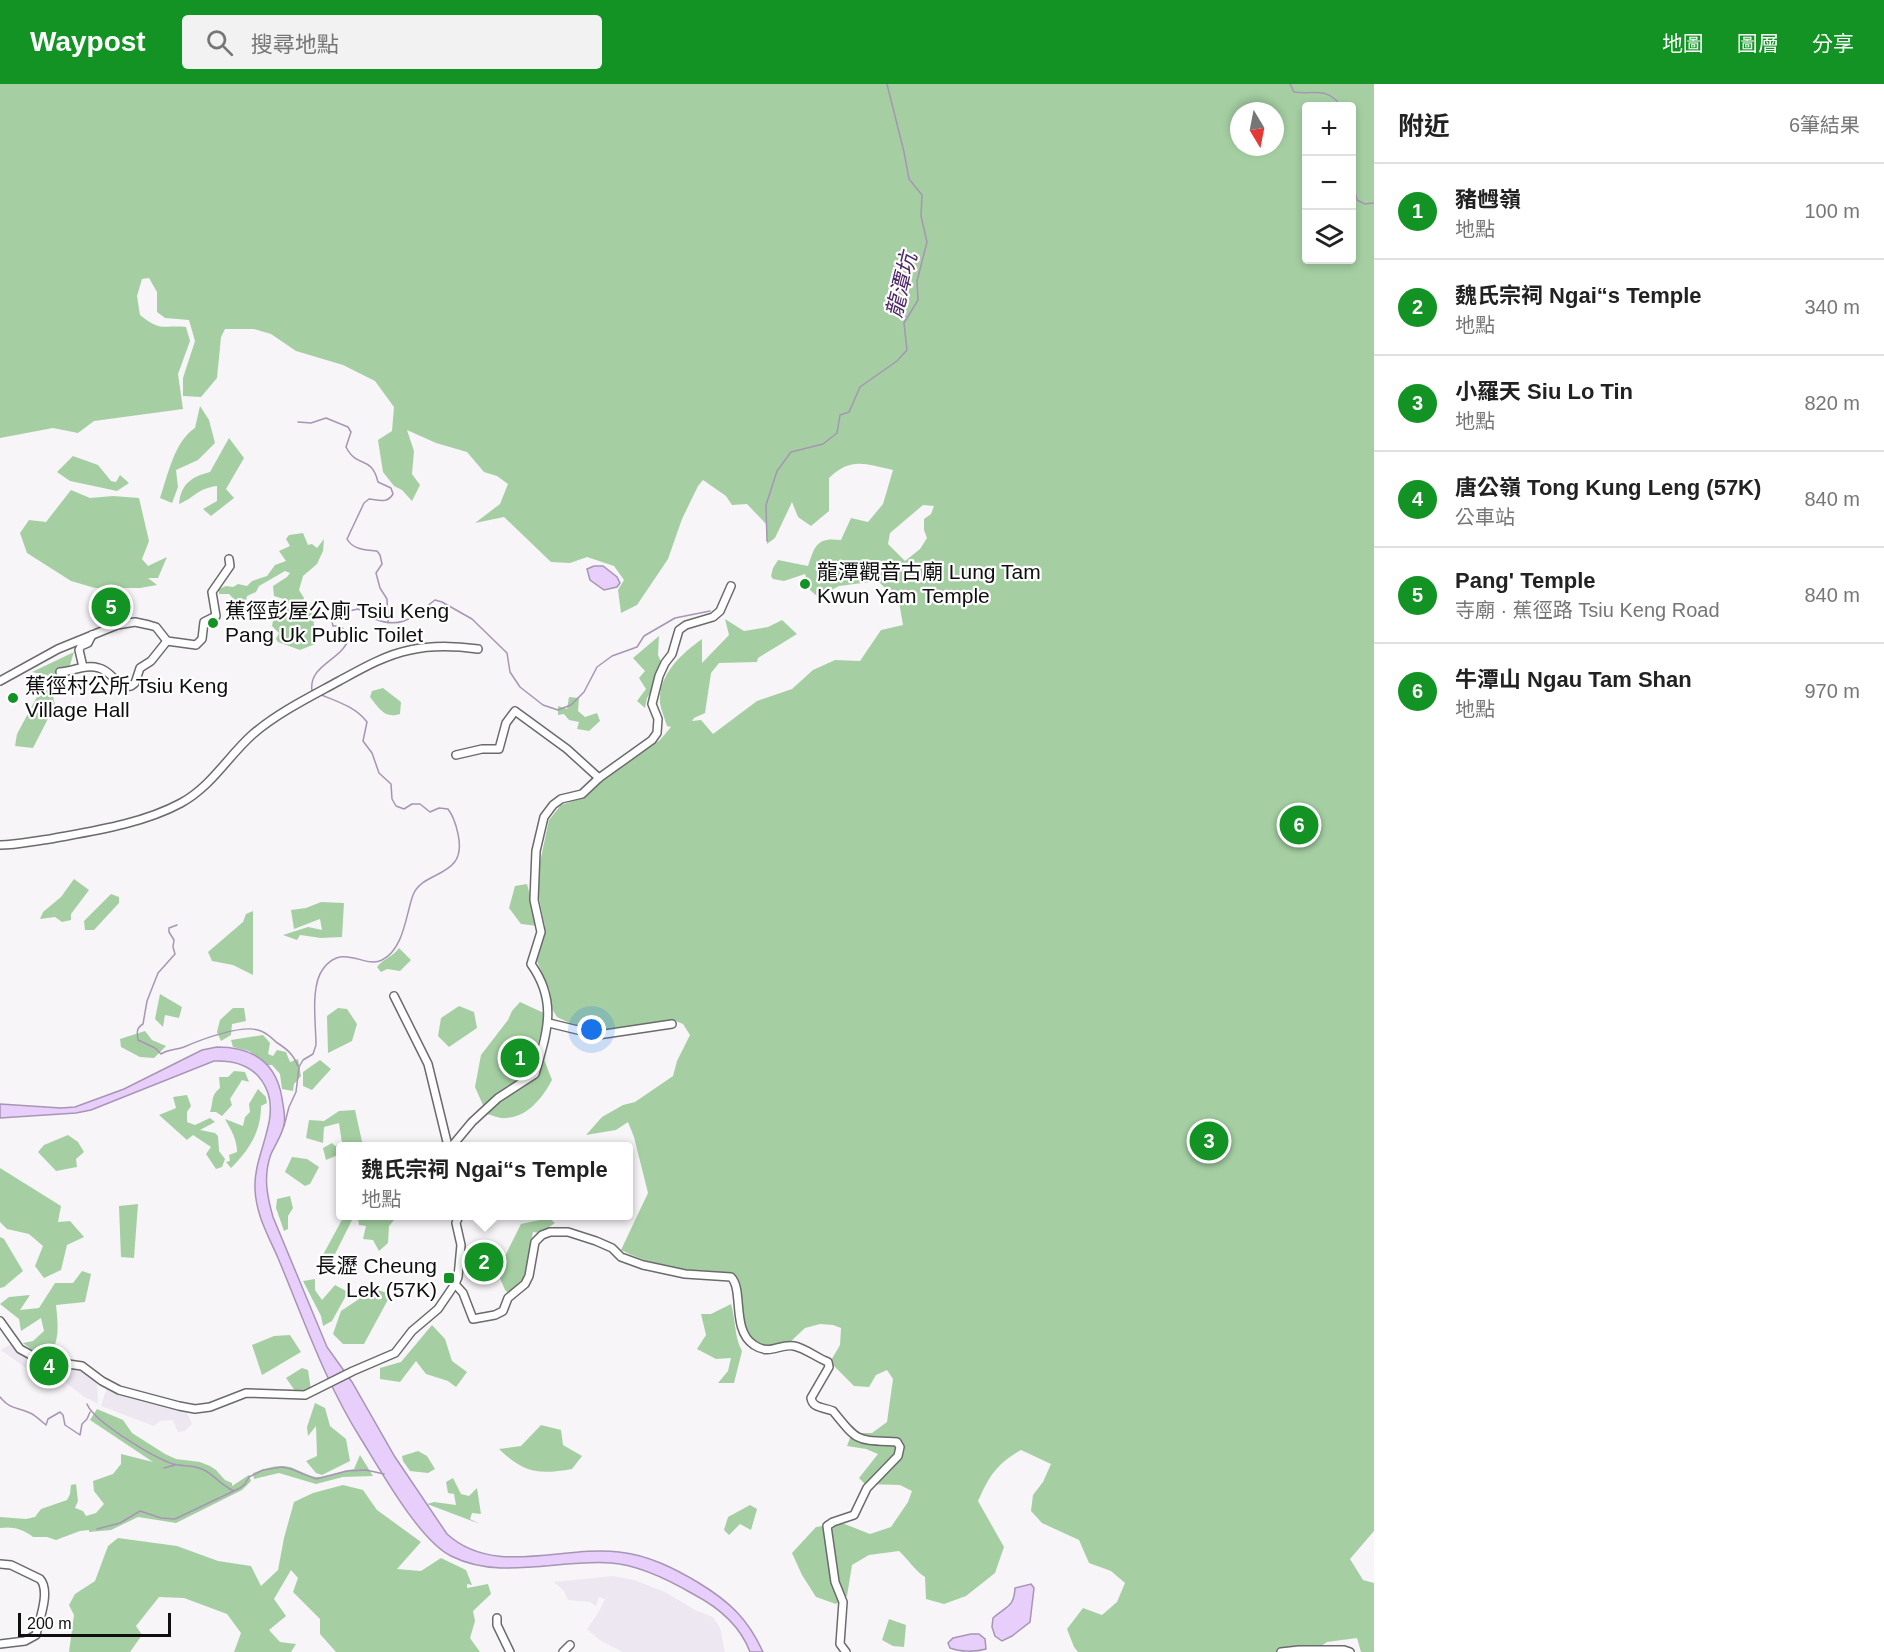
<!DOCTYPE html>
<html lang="zh-TW">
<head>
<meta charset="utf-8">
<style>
  :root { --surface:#fff; --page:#f2f2f2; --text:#222; --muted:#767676; --line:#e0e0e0; --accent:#129324 }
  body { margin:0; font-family:Helvetica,"Noto Sans TC",sans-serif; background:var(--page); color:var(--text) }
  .controls { position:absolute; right:18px; top:18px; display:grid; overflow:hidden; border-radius:6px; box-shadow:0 3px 9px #0003 }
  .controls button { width:54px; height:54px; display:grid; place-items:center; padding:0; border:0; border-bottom:2px solid var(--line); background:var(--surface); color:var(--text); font:30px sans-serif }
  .compass { position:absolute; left:1230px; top:18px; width:54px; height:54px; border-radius:50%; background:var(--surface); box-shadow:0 3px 9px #0003; rotate:170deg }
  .scale { position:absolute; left:18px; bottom:15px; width:153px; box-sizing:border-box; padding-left:6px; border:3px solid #0f0f10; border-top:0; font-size:16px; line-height:21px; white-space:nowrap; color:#0f0f10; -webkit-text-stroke:4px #fff; paint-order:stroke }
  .you { position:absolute; left:592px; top:946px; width:21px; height:21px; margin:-15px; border:4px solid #fff; border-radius:50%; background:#1a73e8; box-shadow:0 0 0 9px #1a73e833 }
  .badge { display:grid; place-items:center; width:39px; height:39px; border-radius:50%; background:var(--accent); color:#fff; font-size:20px; font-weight:700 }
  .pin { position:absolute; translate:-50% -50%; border:3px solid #fff; box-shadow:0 2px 6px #0006 }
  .popup { position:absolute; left:336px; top:1058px; width:297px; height:78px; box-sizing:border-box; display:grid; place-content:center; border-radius:6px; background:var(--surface); filter:drop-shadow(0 2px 4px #0005); font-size:20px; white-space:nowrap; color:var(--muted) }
  .popup b { font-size:22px; color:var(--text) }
  .popup::after { content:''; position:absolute; left:50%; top:100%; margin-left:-12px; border:12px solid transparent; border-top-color:var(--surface) }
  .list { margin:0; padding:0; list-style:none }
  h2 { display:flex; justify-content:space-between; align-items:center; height:78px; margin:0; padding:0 24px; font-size:26px }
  h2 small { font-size:20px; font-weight:400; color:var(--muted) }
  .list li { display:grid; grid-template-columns:39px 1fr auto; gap:18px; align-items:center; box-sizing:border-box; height:96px; padding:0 24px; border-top:2px solid var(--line) }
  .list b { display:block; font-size:22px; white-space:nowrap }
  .list p { margin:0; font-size:20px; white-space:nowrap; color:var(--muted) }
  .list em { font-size:20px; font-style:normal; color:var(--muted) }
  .icon { flex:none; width:33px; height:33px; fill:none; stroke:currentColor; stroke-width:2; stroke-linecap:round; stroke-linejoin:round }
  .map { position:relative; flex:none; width:1374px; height:1568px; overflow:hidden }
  header { display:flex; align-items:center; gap:36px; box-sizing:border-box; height:84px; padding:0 30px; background:var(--accent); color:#fff }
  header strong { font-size:28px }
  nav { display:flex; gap:33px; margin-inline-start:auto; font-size:21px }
  .search { width:420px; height:54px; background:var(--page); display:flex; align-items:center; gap:15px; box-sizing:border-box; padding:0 21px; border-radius:6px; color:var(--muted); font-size:22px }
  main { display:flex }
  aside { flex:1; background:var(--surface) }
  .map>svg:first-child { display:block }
  .built { fill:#ece7f0 }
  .green { fill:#a5cfa3; fill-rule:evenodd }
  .water { fill:#e8cefb; stroke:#a795b4; stroke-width:1.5 }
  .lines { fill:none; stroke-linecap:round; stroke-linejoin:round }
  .stream { stroke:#a795b4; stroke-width:1.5 }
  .minor-casing { stroke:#6b6a6c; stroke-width:10 }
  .minor { stroke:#fff; stroke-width:7 }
  .poi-dot { fill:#129324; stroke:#fff; stroke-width:2 }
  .labels { text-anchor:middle; stroke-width:4.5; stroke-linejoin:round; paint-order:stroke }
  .poi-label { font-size:21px; fill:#0f0f10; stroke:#fff; text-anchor:start }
  .water-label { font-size:22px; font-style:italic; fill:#4f2667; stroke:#fff }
</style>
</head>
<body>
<header>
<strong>Waypost</strong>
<div class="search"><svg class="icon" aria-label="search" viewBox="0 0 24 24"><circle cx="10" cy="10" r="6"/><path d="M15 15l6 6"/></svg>搜尋地點</div>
<nav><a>地圖</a><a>圖層</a><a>分享</a></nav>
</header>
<main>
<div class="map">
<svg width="1374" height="1568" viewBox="0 0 1374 1568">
  <rect width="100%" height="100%" fill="#f7f5f8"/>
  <g class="built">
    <path d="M11 1260 36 1278 81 1285 97 1297 98 1320 83 1312 67 1299 48 1295 33 1289 1 1266Z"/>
    <path d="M107 1303 185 1325 192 1340 185 1347 178 1348 173 1336 160 1337 154 1342 101 1322Z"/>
    <path d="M613 1492 634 1496 665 1508 695 1526 713 1533 720 1544 725 1568H623L601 1557 587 1545 597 1531 605 1515 599 1513 596 1522 590 1518 568 1516 564 1507 554 1498Z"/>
  </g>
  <g class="green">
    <path d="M0 0H1374V1447L1350 1475 1363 1496 1374 1499V1568H1361L1357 1554 1327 1558 1312 1568H1078L1074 1563 1067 1545 1083 1524 1102 1531 1117 1518 1125 1499 1111 1487 1089 1479 1079 1456 1042 1439 1031 1427 1033 1411 1043 1398 1051 1380 1021 1366C996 1381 990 1391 978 1417L1004 1463 995 1489 966 1512 944 1520 926 1515 925 1493C914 1486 909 1476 899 1467L869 1471 852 1481 847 1512 836 1520 816 1513 802 1491 792 1469 816 1443 842 1439 870 1450 891 1443 908 1418 912 1407 900 1401 865 1400 859 1394 878 1370 866 1365 847 1362 852 1349H872L887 1338 893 1295 887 1286 876 1291 869 1303 854 1302 830 1278 840 1261 841 1244 833 1241 820 1240 805 1244 787 1261 768 1266 751 1256 745 1241 739 1198C728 1185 714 1191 699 1189 671 1186 646 1178 621 1166L648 1109 634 1053 628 1038 616 1046 586 1051 602 1033 623 1021 635 1018 673 992 677 977 690 951 683 940 673 936 600 948 578 943 557 933 552 925 550 907 536 875 545 843 538 809 540 778 549 736 561 721 586 713 603 697 660 656 671 643 667 642C665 635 661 626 660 619 658 591 681 570 702 555V579L729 551 725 535 744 547 768 543 782 536 797 550 758 574 757 578 719 579 711 589 705 629 694 634 692 637 701 636 713 650 757 617 792 605 813 586 835 576 860 577 881 546 903 541 899 518 878 497 839 502 818 513 810 506 805 490 784 497 773 495 771 492 773 484 778 476 808 482C815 461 817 453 841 456L851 434 868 438 883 420 893 386C865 380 851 373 829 394V427L811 442 798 433 792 418 775 454 767 460V441L747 420 732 421 726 412 703 396 698 402 682 435 668 475 637 521 621 529 618 506 624 496 614 482 587 473 570 479 551 478 504 433 475 439 500 420 508 400 497 392 484 388 467 368 436 359 407 346 414 367 412 390 420 401 412 417 402 406 394 402 383 388 378 356 392 347 394 323 375 297 343 281 296 267 271 250 254 245H225L221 253 217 294 201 313 183 312V294L195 257 189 236 165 234 157 228V208L149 194 142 195 137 212 140 231C161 248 162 241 186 243L190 257 178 290 183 325 94 337 78 349 53 344 0 354ZM1306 22H1352V176H1306ZM1239 27H1275V63H1239ZM923 421 934 422 931 430 924 435V446L927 454 920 465 905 477 888 460 890 449Z"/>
    <path d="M200 322 209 336 215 359 198 376 176 386 178 403 172 419 160 414C168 391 174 358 195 344Z"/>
    <path d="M229 354 244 374 226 405 234 414 211 432 203 425 217 417V402C196 405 196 413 179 420 181 400 191 393 210 388Z"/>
    <path d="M73 372 98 381 111 397 116 398 120 391 129 399 117 407 70 397 57 388Z"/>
    <path d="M71 406 90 414 113 412 139 414 149 457 142 475 148 482 167 473 158 494H148L157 501 140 504H95L71 497 27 469 20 449 29 436 46 438Z"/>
    <path d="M303 449 308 461 312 460 317 464 324 455 323 467 317 480 303 492 299 506 304 514 297 531 310 521 315 545V560L300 566 278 558 276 555 279 549 272 542 275 527 290 522 287 516 274 512 273 502 287 493 290 489 285 487 259 502 256 508 247 512 245 521H240L229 510H219V505L226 502 233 503 238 500 247 502 252 497 267 492 275 481 286 477 279 467 290 462 286 455 289 451Z"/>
    <path d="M659 552 658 571 665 587 647 614 645 624 637 617 646 605 639 594 645 587 633 574Z"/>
    <path d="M74 568 70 581 50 592 32 588Z"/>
    <path d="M51 604 55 621 33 664 15 662 17 650 38 611Z"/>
    <path d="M383 604 401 618 400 630C384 635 379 624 370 613L372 607Z"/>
    <path d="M569 613 579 614 578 627 585 633 597 629 600 637 589 647 577 645 579 638 569 636 564 630 558 631V622L567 625Z"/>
    <path d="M74 795 89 806 71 830V836L62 838 55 833 40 835 43 828 61 813Z"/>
    <path d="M527 800 538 842 521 840 509 824 515 802Z"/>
    <path d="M111 810 119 813V819L94 846H85L84 837Z"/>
    <path d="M321 818 344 819 342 853 321 854 300 851 297 856 283 851 308 843 322 846 320 835 294 845 291 826 306 824Z"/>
    <path d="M253 827V891L233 881 212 877 208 868 243 838 246 830Z"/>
    <path d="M399 864 411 876 400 887 387 885 381 888 377 883C384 874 393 873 399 864Z"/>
    <path d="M160 910 182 923 179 934 165 931 163 943 155 935Z"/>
    <path d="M520 918 546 930 538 960 552 996C543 1013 528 1033 506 1034 500 1035 492 1031 487 1030L475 1003 481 971 508 936 512 927Z"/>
    <path d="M459 922 474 928 477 944 449 963 438 952 441 934Z"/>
    <path d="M233 924H244L246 937 232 940 231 951 221 957 217 948 220 936Z"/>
    <path d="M338 924 347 925 357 940 352 957 328 969 327 932Z"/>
    <path d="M145 947 152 956 166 962 154 974 140 973 121 963 120 955Z"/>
    <path d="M263 951 270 959 268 970 273 972 277 966 286 968 290 978 298 975 301 992 294 1000 293 1007 282 1005 280 990 272 981H268L249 967 233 963 231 956Z"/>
    <path d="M320 976 331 985 312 1006 303 1002V988Z"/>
    <path d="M234 987 245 988 249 998 242 996 230 1015 232 1021 222 1032 216 1028H210C214 1018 210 1012 220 1004L219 993H228Z"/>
    <path d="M258 1005 266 1013 267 1019 261 1022C261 1048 249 1066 231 1084L226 1078 230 1077 229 1071 237 1068C237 1055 231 1046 225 1035L243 1042 245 1033 250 1028 249 1020Z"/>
    <path d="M187 1011 191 1022 187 1028V1038L195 1041 210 1034 215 1038 200 1046 215 1049 218 1052 219 1067 225 1075 222 1083 216 1085 206 1070 211 1063 193 1051 187 1056 159 1031 176 1024 173 1013Z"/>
    <path d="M355 1026 363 1062H340V1070L326 1076 323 1064 332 1059 335 1062 342 1059 339 1039 324 1043 323 1059 306 1054 309 1036 324 1037 339 1027Z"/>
    <path d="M68 1051 78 1058 84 1068 76 1075 77 1083 56 1087 38 1068 44 1061Z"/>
    <path d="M292 1073 307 1075 319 1083 310 1100 305 1102 285 1088Z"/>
    <path d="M0 1084 61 1122 58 1138 70 1137 84 1153 67 1161 61 1186 44 1194 35 1182 43 1162 29 1150 7 1145 0 1138Z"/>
    <path d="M290 1112 293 1124 288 1132V1145L284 1147 276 1124 277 1115Z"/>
    <path d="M138 1120 134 1174 121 1173 119 1122Z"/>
    <path d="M344 1132H354L330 1180 322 1182 324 1169Z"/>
    <path d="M362 1132H391L394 1136 389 1142 388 1159 379 1167 373 1156 363 1155 366 1142 359 1141 358 1135Z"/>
    <path d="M549 1134 555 1139 540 1149 533 1148 524 1193 515 1215 505 1206 496 1185 505 1172 521 1140Z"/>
    <path d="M0 1153 4 1155 23 1187 4 1203 0 1204Z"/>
    <path d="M82 1187 91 1190 85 1218 56 1221C58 1240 61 1262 45 1276L23 1259 33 1257 44 1247 41 1234 21 1247 19 1235 0 1220 9 1213 30 1211 20 1226 39 1224 55 1199H73Z"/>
    <path d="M315 1195V1206L322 1216 335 1201 348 1208 332 1237 323 1242 321 1232 303 1197Z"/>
    <path d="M374 1205 391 1210 364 1260H343L333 1250 341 1227Z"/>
    <path d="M731 1220C736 1236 734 1253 742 1267L734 1299H718L728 1287 731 1274 716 1275 697 1265 706 1251 701 1230H711Z"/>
    <path d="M432 1241 445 1255 452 1277 467 1288 456 1303 448 1297 426 1290 416 1277 400 1298 380 1295V1284L401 1278Z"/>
    <path d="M290 1251 301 1268 262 1291 252 1261 274 1252Z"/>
    <path d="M302 1284 308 1286 311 1306 298 1311 286 1294Z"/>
    <path d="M315 1319 325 1324 330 1342 346 1355 350 1377 322 1391 316 1389 306 1377 317 1372 316 1342 308 1352 307 1343Z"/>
    <path d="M97 1325 123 1336 132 1349 165 1370 176 1375 200 1378 210 1382 216 1386 225 1396 232 1399V1402L249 1391 251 1397 242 1406 176 1439 138 1433 111 1446 89 1448V1446L80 1447 56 1456 47 1453H33C24 1445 11 1442 0 1444V1433L26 1435 35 1433 41 1425 67 1416 70 1410 71 1401 76 1400 78 1417 75 1424 83 1427 86 1432 96 1429 104 1420 94 1407 93 1397 113 1390 121 1380V1370L153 1378 90 1336Z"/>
    <path d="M541 1341 561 1346 563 1361 582 1372 572 1385C538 1391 524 1389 499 1365L521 1362Z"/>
    <path d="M418 1367 427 1372 435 1385 428 1389 410 1387 403 1377 402 1372Z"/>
    <path d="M360 1371 373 1392 343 1393 316 1400 279 1389 254 1395 253 1389C264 1385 278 1380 290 1383 299 1386 307 1392 317 1393 329 1393 342 1386 354 1385Z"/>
    <path d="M453 1394 461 1410 469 1412 477 1404 481 1430 472 1429 470 1435 480 1440 427 1420 434 1418 456 1421 454 1410 448 1409 446 1398Z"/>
    <path d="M343 1401 363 1406 377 1426 421 1458 397 1485 421 1487 441 1474 466 1486 472 1501 467 1500V1504L488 1500 491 1510 473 1527 475 1537 470 1554 480 1568H336L320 1550V1535L293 1508 298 1494 291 1486 274 1515 286 1532 269 1546 280 1558 296 1560 291 1568H234L241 1549 227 1530 184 1514 159 1513 136 1542 142 1551 130 1568H69L74 1531 69 1521 75 1510 95 1497 108 1462 118 1454 177 1462 218 1477 251 1482 261 1502 278 1486 284 1454 294 1418 313 1409Z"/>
    <path d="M750 1421 757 1425 751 1446 740 1440 729 1451 724 1446 728 1433Z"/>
    <path d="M889 1535 906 1541 904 1563 893 1562 882 1556Z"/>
  </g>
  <g class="water">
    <path d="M594 482H603L617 493 620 499 617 503 604 506 590 496 587 485Z"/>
    <path d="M217 963C252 963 276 977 282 1014 283 1022 286 1032 284 1041 282 1051 275 1061 271 1070 263 1092 267 1112 273 1133L327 1263 352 1298 395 1373 447 1450C494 1493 562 1461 619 1468 648 1471 674 1484 699 1499 730 1518 748 1535 763 1568H750C740 1541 718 1523 693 1510 669 1496 639 1481 611 1479 559 1475 500 1497 451 1472 419 1456 381 1387 361 1355 325 1298 304 1236 278 1174 268 1151 256 1131 255 1105 253 1073 278 1039 268 1009 259 984 239 976 214 977L91 1026 76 1029 0 1034V1020L61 1024 75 1023 124 1005 202 966Z"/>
    <path d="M1031 1500 1034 1504 1030 1538 1012 1552 1002 1557 995 1552 992 1543 993 1534C1006 1522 1014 1524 1015 1504Z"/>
    <path d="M971 1550H979L985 1555 986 1565C976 1568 960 1568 950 1564L948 1559 953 1554Z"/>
  </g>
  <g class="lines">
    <g class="stream">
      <path d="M1290 0 1294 8C1315 11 1326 2 1341 22"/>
      <path d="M1352 62 1354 70 1352 80"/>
      <path d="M1352 95 1357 116 1365 120 1374 119"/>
      <path d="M298 338 311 339 326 334 348 343 351 348 346 363C358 386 371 370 378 398L391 404 393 410C387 420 379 416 369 415L364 419 347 455C353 466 366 466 377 467L380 471 382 480 376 489 380 504 387 515 388 538"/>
      <path d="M767 457 766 421 777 387 791 368 823 360 837 349 840 331 849 328 860 303 897 277 907 266 904 239 918 216 917 197 927 158 921 132 922 111 909 95 904 68 887 0"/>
      <path d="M315 608 312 607C308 580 344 576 349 553L341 542H333L331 533 342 524 349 527 358 525C365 528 369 532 375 535 402 546 414 532 435 516L442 518 472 535 507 569 510 588 520 603 543 621 558 626 571 621 584 608 597 583 612 572 637 563 644 552 675 534 710 527"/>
      <path d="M177 841 169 844V848L174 856 173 863 175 870 158 889 147 917 143 940C136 944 137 949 138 956L155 964 161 970C169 965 176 966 184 963 200 956 244 939 261 947 266 949 272 954 276 958 287 965 293 970 298 982"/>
      <path d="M284 1042 289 1023 296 1008 299 983 303 976 313 970 316 961C316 940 310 902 323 885 343 858 364 885 382 876 404 865 406 830 413 811 423 785 468 795 458 750 456 740 454 733 448 725L439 724 430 728 420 720H412L404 725 396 722 392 715 391 700 379 689 372 669 363 657 367 638C356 623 336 617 319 610"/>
      <path d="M0 1313C12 1327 16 1322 30 1329 35 1331 41 1337 46 1341L48 1335 60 1328 63 1331 65 1341 80 1351 82 1340 87 1335 90 1328"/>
      <path d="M87 1320C94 1338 153 1373 173 1380 183 1383 194 1380 204 1386 217 1393 219 1400 234 1407"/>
      <path d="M164 1384 175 1381"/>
      <path d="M97 1445 120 1439 140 1427 161 1434 175 1435 240 1404 245 1400 249 1393 263 1386 282 1383 291 1385 316 1395 347 1387 366 1386 384 1390"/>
    </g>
    <g class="minor-casing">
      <g id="minor">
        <path d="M83 583 79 566 81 562 88 559 92 551"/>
        <path d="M60 588C74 587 85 580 99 584 112 587 117 604 131 602L135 599 140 584 151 577 167 557"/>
        <path d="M0 597 58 565 117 541 135 538 149 541 156 543 167 557 196 561 202 555 204 538 216 532 212 508 230 482 229 475"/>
        <path d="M456 671 482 665H499L506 639 515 627 567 665 599 694"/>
        <path d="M0 761C17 761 33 757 50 755 93 747 142 740 181 719 212 702 228 672 253 650 279 628 310 613 339 597 361 585 385 571 410 566 432 561 456 562 478 565"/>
        <path d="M394 912 428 980 448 1062"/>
        <path d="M549 939 598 951 672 940"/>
        <path d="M452 1062 472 1038 498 1014 535 990C547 948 558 918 531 880L541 848 534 816 536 767 544 733 553 721 561 715 582 710 599 694 652 656 657 649 658 635 652 620 659 592 665 579 672 570 679 546 686 541 713 533 720 527 731 502"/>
        <path d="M455 1200 463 1209 473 1235 495 1231 503 1227 508 1214 525 1200 529 1192 535 1158 542 1151 550 1148H568L596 1157 612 1164 621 1173 643 1181 685 1190 731 1193C744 1206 731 1246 754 1261 770 1272 780 1259 794 1262 805 1264 817 1274 828 1278L829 1283 811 1314C813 1325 824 1323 833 1327 859 1359 856 1356 897 1358L900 1363 898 1372 867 1404 854 1431 833 1438 827 1442 835 1498 843 1518 840 1560 846 1568"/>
        <path d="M0 1237 20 1265 40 1276 82 1282 102 1297 119 1306 179 1322 195 1325 210 1323 246 1309 305 1311 353 1287 395 1269 412 1247 438 1225 455 1200 458 1193 461 1161 456 1139 459 1132"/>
        <path d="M0 1480 11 1481 40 1495C51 1507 39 1536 36 1551L25 1557 0 1560"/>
        <path d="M497 1534V1541L510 1568"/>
        <path d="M563 1568 570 1561"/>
        <path d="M1281 1568 1299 1566H1344L1350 1568"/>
      </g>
    </g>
    <use href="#minor" class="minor"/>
  </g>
  <g class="poi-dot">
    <circle cx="805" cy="500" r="6"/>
    <circle cx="213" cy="539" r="6"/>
    <circle cx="13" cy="614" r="6"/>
    <rect x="443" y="1188" width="12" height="12" rx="3"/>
  </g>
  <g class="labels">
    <g class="poi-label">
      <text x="817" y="495">龍潭觀音古廟 Lung Tam<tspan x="817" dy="24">Kwun Yam Temple</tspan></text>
      <text x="225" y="534">蕉徑彭屋公廁 Tsiu Keng<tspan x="225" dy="24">Pang Uk Public Toilet</tspan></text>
      <text x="25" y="609">蕉徑村公所 Tsiu Keng<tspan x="25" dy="24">Village Hall</tspan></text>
      <text x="437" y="1189" text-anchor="end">長瀝 Cheung<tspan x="437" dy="24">Lek (57K)</tspan></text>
    </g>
    <g class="water-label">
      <text transform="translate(901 201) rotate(-76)" y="8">龍潭坑</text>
    </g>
  </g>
</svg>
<div class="controls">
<button>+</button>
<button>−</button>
<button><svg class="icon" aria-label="layers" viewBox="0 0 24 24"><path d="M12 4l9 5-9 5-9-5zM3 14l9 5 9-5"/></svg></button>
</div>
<svg class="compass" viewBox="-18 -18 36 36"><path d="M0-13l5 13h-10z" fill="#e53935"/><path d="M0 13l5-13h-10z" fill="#767676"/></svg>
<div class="scale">200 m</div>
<div class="you"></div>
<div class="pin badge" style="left:520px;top:974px">1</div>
<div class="pin badge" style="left:484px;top:1178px">2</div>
<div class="popup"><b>魏氏宗祠 Ngai“s Temple</b>地點</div>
<div class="pin badge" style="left:1209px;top:1057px">3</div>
<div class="pin badge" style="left:49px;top:1282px">4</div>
<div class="pin badge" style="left:111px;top:523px">5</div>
<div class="pin badge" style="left:1299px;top:741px">6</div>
</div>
<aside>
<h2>附近<small>6筆結果</small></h2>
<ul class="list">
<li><span class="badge">1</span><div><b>豬乸嶺</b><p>地點</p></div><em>100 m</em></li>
<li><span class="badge">2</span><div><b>魏氏宗祠 Ngai“s Temple</b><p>地點</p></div><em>340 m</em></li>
<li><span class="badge">3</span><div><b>小羅天 Siu Lo Tin</b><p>地點</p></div><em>820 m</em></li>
<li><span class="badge">4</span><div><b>唐公嶺 Tong Kung Leng (57K)</b><p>公車站</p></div><em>840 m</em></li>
<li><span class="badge">5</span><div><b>Pang' Temple</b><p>寺廟 · 蕉徑路 Tsiu Keng Road</p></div><em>840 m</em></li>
<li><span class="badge">6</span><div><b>牛潭山 Ngau Tam Shan</b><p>地點</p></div><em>970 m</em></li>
</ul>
</aside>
</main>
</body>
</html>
